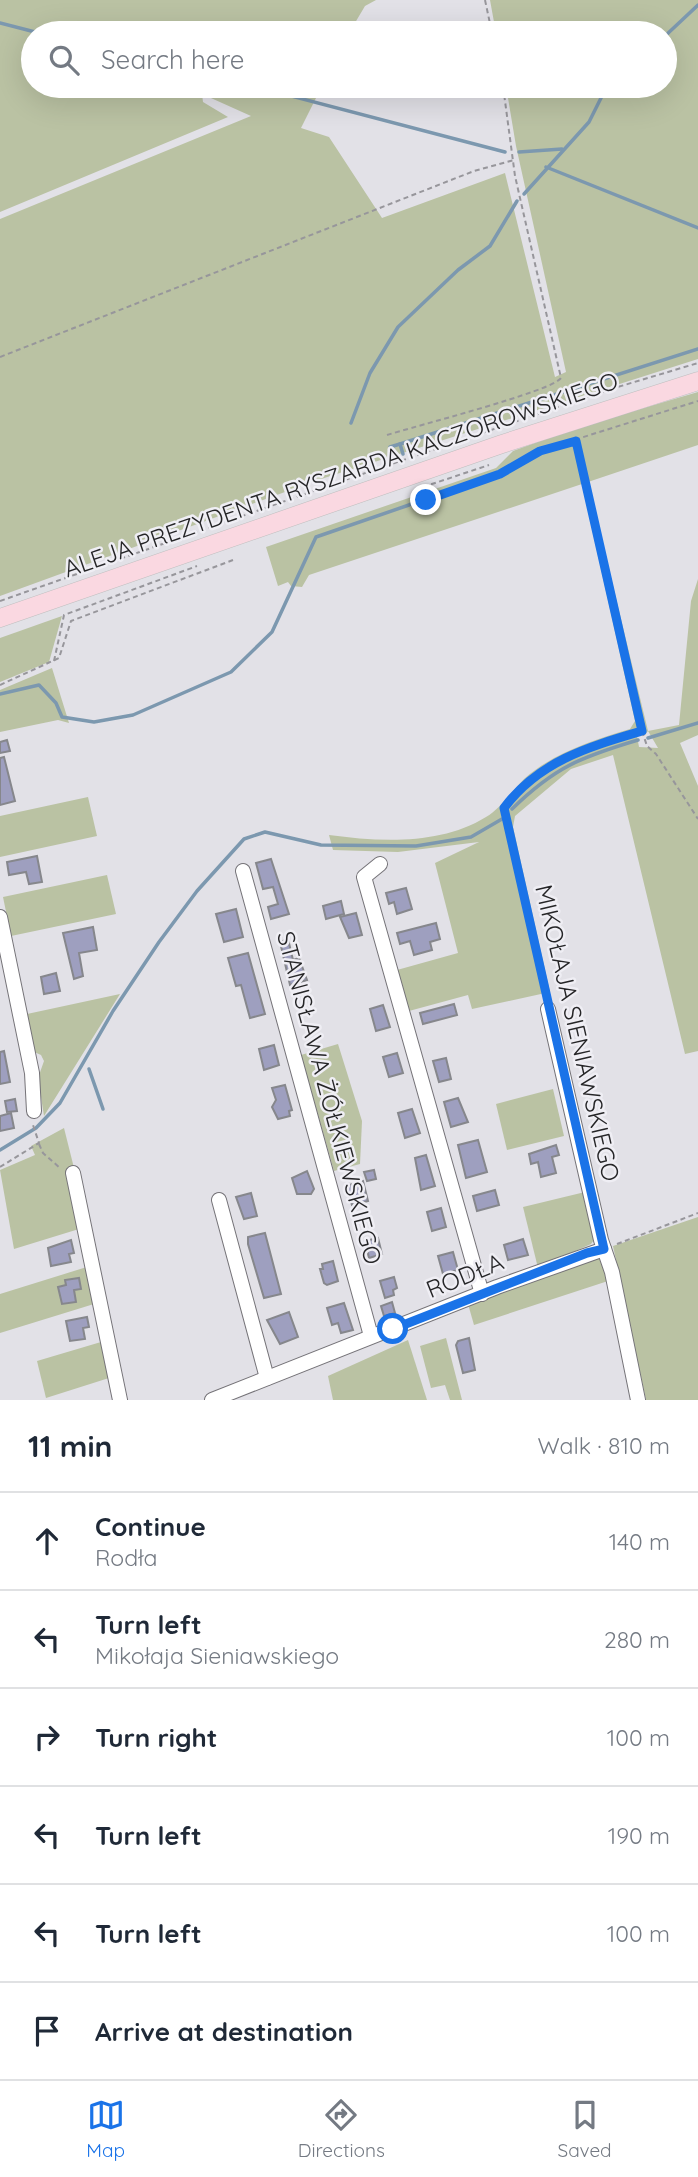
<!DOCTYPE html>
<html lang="en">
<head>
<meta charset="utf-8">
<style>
  :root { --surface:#fff; --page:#f6f6f7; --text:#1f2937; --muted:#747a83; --line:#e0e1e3; --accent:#1a73e8 }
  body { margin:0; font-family:Quicksand,sans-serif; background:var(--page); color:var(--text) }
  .stop { position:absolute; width:21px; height:21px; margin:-16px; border:5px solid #1a73e8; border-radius:50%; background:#fff }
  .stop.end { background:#1a73e8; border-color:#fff; box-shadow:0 2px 7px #0008 }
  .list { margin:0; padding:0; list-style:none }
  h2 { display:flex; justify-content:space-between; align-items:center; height:91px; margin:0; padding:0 28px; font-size:30px }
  h2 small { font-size:23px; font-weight:400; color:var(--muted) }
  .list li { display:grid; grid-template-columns:46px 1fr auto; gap:21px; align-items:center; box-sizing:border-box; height:98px; padding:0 28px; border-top:2px solid var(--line) }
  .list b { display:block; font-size:26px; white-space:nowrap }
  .list p { margin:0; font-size:23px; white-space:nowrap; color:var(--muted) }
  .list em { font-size:23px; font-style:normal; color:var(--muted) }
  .icon { flex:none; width:38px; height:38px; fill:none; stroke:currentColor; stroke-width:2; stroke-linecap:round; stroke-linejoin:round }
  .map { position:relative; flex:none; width:698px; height:1400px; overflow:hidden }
  .search { position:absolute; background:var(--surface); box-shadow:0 7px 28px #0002; left:21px; right:21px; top:21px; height:77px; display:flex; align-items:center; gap:18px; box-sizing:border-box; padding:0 24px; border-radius:38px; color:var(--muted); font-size:26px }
  .sheet { height:679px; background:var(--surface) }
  nav { display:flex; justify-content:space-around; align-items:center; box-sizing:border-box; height:98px; border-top:2px solid var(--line); background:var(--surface); font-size:19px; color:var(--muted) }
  nav a { display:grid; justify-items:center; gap:4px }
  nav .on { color:var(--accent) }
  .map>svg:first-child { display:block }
  .green { fill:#bac2a3; fill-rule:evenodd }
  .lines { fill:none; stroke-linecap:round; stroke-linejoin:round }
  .stream { stroke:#7c98af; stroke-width:3.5 }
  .building { fill:#9e9fbf; stroke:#86878c; stroke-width:2 }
  .minor-casing { stroke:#757378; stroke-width:16 }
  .major-casing { stroke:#bebebe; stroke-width:19 }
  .path { stroke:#97969b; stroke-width:2; stroke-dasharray:5 3.5; stroke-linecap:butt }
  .minor { stroke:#fff; stroke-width:14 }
  .major { stroke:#fad8e1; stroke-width:18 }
  .route { stroke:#1a73e8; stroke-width:9 }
  .labels { text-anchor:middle; stroke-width:5; stroke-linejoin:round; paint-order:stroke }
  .street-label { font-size:24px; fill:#252527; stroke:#efeef4 }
</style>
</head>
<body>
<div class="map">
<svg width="698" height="1400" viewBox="0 0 698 1400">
  <rect width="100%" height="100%" fill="#e2e1e7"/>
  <g class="green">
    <path d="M0 0H376L365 6 349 33H33V86H322L301 128 329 137 382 218 505 173 555 377 566 372 516 146 506 86H665V33H496L490 0H698V359L318 480 0 596V219L251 116 202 94 203 102 228 117 0 212Z"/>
    <path d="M698 392V445L588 482 648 731 679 725 691 601 698 579V735L680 743 698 786V1051L685 1054 613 755 571 769 515 816 513 827 550 992 472 1009 468 995 409 1011 397 970 458 953 435 863 479 842 398 852 333 850 329 835C381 842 441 845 486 817 501 808 512 791 524 779 553 753 594 740 630 729L635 721 582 484 309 575 302 587 291 586 288 582 278 586 266 547 496 468 513 451 576 428ZM648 731 658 748 639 747 637 736 645 735Z"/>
    <path d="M62 616 49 662 0 682V638Z"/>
    <path d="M52 668 69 723 58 720 0 732V690Z"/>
    <path d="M88 797 97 836 0 857V816Z"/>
    <path d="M107 875 116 914 11 936 3 897Z"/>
    <path d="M120 994 44 1116 38 1078 44 1061 41 1055 32 1051 27 1014Z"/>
    <path d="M338 1044 362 1121 360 1164 334 1171 301 1055Z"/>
    <path d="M553 1089 564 1136 507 1150 496 1104Z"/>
    <path d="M64 1128 74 1168H67L79 1229 14 1249 0 1170 35 1155 31 1146Z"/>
    <path d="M585 1192 596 1237 591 1244 538 1268 523 1207Z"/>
    <path d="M698 1217V1400H646L613 1246Z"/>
    <path d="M601 1253 608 1281 474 1325 468 1304Z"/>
    <path d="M90 1266 94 1304 0 1333V1294Z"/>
    <path d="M446 1338 462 1400H450L445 1385 431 1388 420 1346Z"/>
    <path d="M408 1340 427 1400H333L328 1376Z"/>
    <path d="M101 1342 109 1378 46 1398 37 1361Z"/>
  </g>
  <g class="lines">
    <g class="stream">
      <path d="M0 23 39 33"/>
      <path d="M665 36 698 5"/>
      <path d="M253 86 505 152"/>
      <path d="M519 152 562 149"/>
      <path d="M546 167 698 228"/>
      <path d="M524 194 589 122 607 86"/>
      <path d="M351 423 370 373 398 327 458 270 490 246 517 201"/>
      <path d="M400 444 698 349"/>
      <path d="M390 447 400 444 403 454"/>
      <path d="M0 694 39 685 56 703 62 717 94 722 133 715 231 672 272 632 316 537 409 505 416 501 417 495"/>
      <path d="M648 738 698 723"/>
      <path d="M512 809C555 767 581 757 638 740"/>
      <path d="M89 1069 103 1109"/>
      <path d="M0 1150 36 1128 60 1103 113 1011 159 942 197 891 244 839 265 832 321 845 416 846 471 837 502 819"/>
    </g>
  </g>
  <g class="building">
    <path d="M7 740 10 751 0 753V742Z"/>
    <path d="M4 757 15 801 0 805V758Z"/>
    <path d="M37 856 42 882 29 884 26 872 9 875 7 862Z"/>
    <path d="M271 859 289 914 271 919 268 907 278 904 273 887 263 889 256 863Z"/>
    <path d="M406 888 412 909 397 914 394 902 389 904 386 893Z"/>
    <path d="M341 901 344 914 326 919 323 906Z"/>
    <path d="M236 909 243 937 224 942 216 914Z"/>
    <path d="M356 913 362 935 349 938 340 917Z"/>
    <path d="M436 923 440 939 430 942 432 950 414 955 410 941 400 944 397 933Z"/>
    <path d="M93 927 97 950 79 953 83 976 74 979 63 933Z"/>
    <path d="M288 939 293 960 299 958 307 980 290 985 280 942Z"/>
    <path d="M248 953 265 1014 250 1018 241 985 236 986 228 958Z"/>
    <path d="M56 973 60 991 44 994 41 977Z"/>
    <path d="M454 1004 457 1015 423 1024 420 1013Z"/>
    <path d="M383 1005 390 1027 376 1031 370 1009Z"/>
    <path d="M274 1045 279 1065 264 1070 259 1049Z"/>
    <path d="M4 1051 10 1082 0 1084V1052Z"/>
    <path d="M397 1053 403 1073 389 1077 383 1057Z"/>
    <path d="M446 1058 451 1079 439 1082 433 1061Z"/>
    <path d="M285 1085 292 1110 289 1111 290 1116 278 1119 272 1107 276 1100 272 1088Z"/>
    <path d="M458 1098 468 1122 451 1127 444 1102Z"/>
    <path d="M15 1099 17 1111 7 1112 5 1101Z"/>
    <path d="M412 1109 420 1133 405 1138 398 1113Z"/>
    <path d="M11 1113 14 1128 0 1131V1116Z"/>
    <path d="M478 1140 487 1172 466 1178 458 1145Z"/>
    <path d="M556 1145 559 1155 552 1157 556 1173 541 1177 538 1162 531 1164 529 1154Z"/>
    <path d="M426 1155 435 1186 421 1190 415 1158Z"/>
    <path d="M374 1170 376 1179 367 1181 364 1172Z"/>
    <path d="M307 1171 314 1189 311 1194H297L292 1178Z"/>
    <path d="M363 1181 368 1201 352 1205 346 1186Z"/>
    <path d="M495 1190 499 1205 477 1211 473 1196Z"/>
    <path d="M251 1193 257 1216 244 1219 236 1197Z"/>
    <path d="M441 1208 446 1227 432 1231 427 1212Z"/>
    <path d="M265 1233 281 1294 264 1298 248 1244V1237Z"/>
    <path d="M378 1238 382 1254 369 1258 365 1241Z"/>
    <path d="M523 1239 528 1255 508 1260 504 1245Z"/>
    <path d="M71 1240 74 1253 69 1254 71 1262 51 1266 48 1248Z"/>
    <path d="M453 1252 458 1270 443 1274 438 1256Z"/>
    <path d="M333 1261 338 1281 327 1285 324 1283 320 1269H323L322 1264Z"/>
    <path d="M394 1277 397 1288 393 1290 394 1295 385 1298 380 1281Z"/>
    <path d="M79 1278 81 1289 74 1290 76 1302 62 1304 58 1287 66 1285 65 1280Z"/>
    <path d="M392 1302 395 1313 384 1316 381 1306Z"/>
    <path d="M344 1303 353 1330 341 1333 338 1323 332 1325 327 1308Z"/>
    <path d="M289 1312 298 1337 280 1344 267 1320Z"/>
    <path d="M87 1317 89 1327 83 1328 85 1339 70 1341 66 1321Z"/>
    <path d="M469 1338 475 1370 463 1373 456 1345 458 1341Z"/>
  </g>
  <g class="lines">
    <g class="minor-casing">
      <g id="minor">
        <path d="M380 864 364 877 482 1294"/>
        <path d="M243 871 371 1336"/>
        <path d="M0 917 32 1073 34 1111"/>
        <path d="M548 1009 601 1240 612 1272 638 1400"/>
        <path d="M73 1173 120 1400"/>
        <path d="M219 1200 267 1378"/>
        <path d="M212 1400 497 1287 604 1249"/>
      </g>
    </g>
    <g class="major-casing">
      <path id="major" d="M0 618 502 444 698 381"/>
    </g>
    <g class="path">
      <path d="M485 0 492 33"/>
      <path d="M0 357 474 171 514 160"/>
      <path d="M387 435C412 427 553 391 561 378L515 176 503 86"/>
      <path d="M576 441 642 731 647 746 656 754 698 819"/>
      <path d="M423 487 489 465"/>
      <path d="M426 500 500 474 539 451 698 401"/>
      <path d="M0 601 342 481 611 389 698 363"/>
      <path d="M54 661 64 615 197 566"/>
      <path d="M0 685 59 658 71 621 233 560"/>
      <path d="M545 998 504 808C539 761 588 748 641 731"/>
      <path d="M39 1144 43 1153 60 1168"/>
      <path d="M0 1167 39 1143 32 1122"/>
      <path d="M617 1244 698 1213"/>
    </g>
    <use href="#minor" class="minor"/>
    <use href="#major" class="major"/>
  </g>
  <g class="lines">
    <path class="route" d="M393 1329 587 1253 604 1249 504 808C539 761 588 747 642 731L576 441 540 451 500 474 426 500"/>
  </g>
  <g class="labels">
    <g class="street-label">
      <text transform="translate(341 475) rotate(-19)" y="8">ALEJA PREZYDENTA RYSZARDA KACZOROWSKIEGO</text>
      <text transform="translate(577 1033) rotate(77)" y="8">MIKOŁAJA SIENIAWSKIEGO</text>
      <text transform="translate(329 1098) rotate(75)" y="8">STANISŁAWA ŻÓŁKIEWSKIEGO</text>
      <text transform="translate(465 1276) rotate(-22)" y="8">RODŁA</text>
    </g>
  </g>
</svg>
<div class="stop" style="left:393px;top:1329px"></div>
<div class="stop end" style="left:426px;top:500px"></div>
<div class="search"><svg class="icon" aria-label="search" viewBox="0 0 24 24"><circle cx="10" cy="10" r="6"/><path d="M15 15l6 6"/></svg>Search here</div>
</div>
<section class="sheet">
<h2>11 min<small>Walk · 810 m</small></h2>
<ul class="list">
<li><svg class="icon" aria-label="ahead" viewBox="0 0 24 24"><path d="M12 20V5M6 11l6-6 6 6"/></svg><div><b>Continue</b><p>Rodła</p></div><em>140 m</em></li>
<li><svg class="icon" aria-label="left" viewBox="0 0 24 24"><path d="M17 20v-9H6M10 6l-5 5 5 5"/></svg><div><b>Turn left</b><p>Mikołaja Sieniawskiego</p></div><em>280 m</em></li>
<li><svg class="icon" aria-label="right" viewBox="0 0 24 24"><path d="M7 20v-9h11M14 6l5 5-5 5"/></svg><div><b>Turn right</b></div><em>100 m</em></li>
<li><svg class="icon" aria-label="left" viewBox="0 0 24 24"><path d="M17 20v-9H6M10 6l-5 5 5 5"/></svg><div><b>Turn left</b></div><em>190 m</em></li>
<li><svg class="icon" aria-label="left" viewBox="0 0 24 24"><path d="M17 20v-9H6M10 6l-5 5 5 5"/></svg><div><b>Turn left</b></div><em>100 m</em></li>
<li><svg class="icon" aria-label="arrive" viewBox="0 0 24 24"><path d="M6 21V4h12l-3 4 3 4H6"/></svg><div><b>Arrive at destination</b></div></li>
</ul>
</section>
<nav>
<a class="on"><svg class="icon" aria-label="map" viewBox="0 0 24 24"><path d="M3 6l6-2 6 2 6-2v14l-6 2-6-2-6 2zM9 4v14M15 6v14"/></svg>Map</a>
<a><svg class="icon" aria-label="directions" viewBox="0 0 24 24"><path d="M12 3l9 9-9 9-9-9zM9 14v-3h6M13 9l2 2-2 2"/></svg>Directions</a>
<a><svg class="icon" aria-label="saved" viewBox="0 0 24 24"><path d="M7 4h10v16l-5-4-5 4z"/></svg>Saved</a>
</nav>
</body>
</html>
